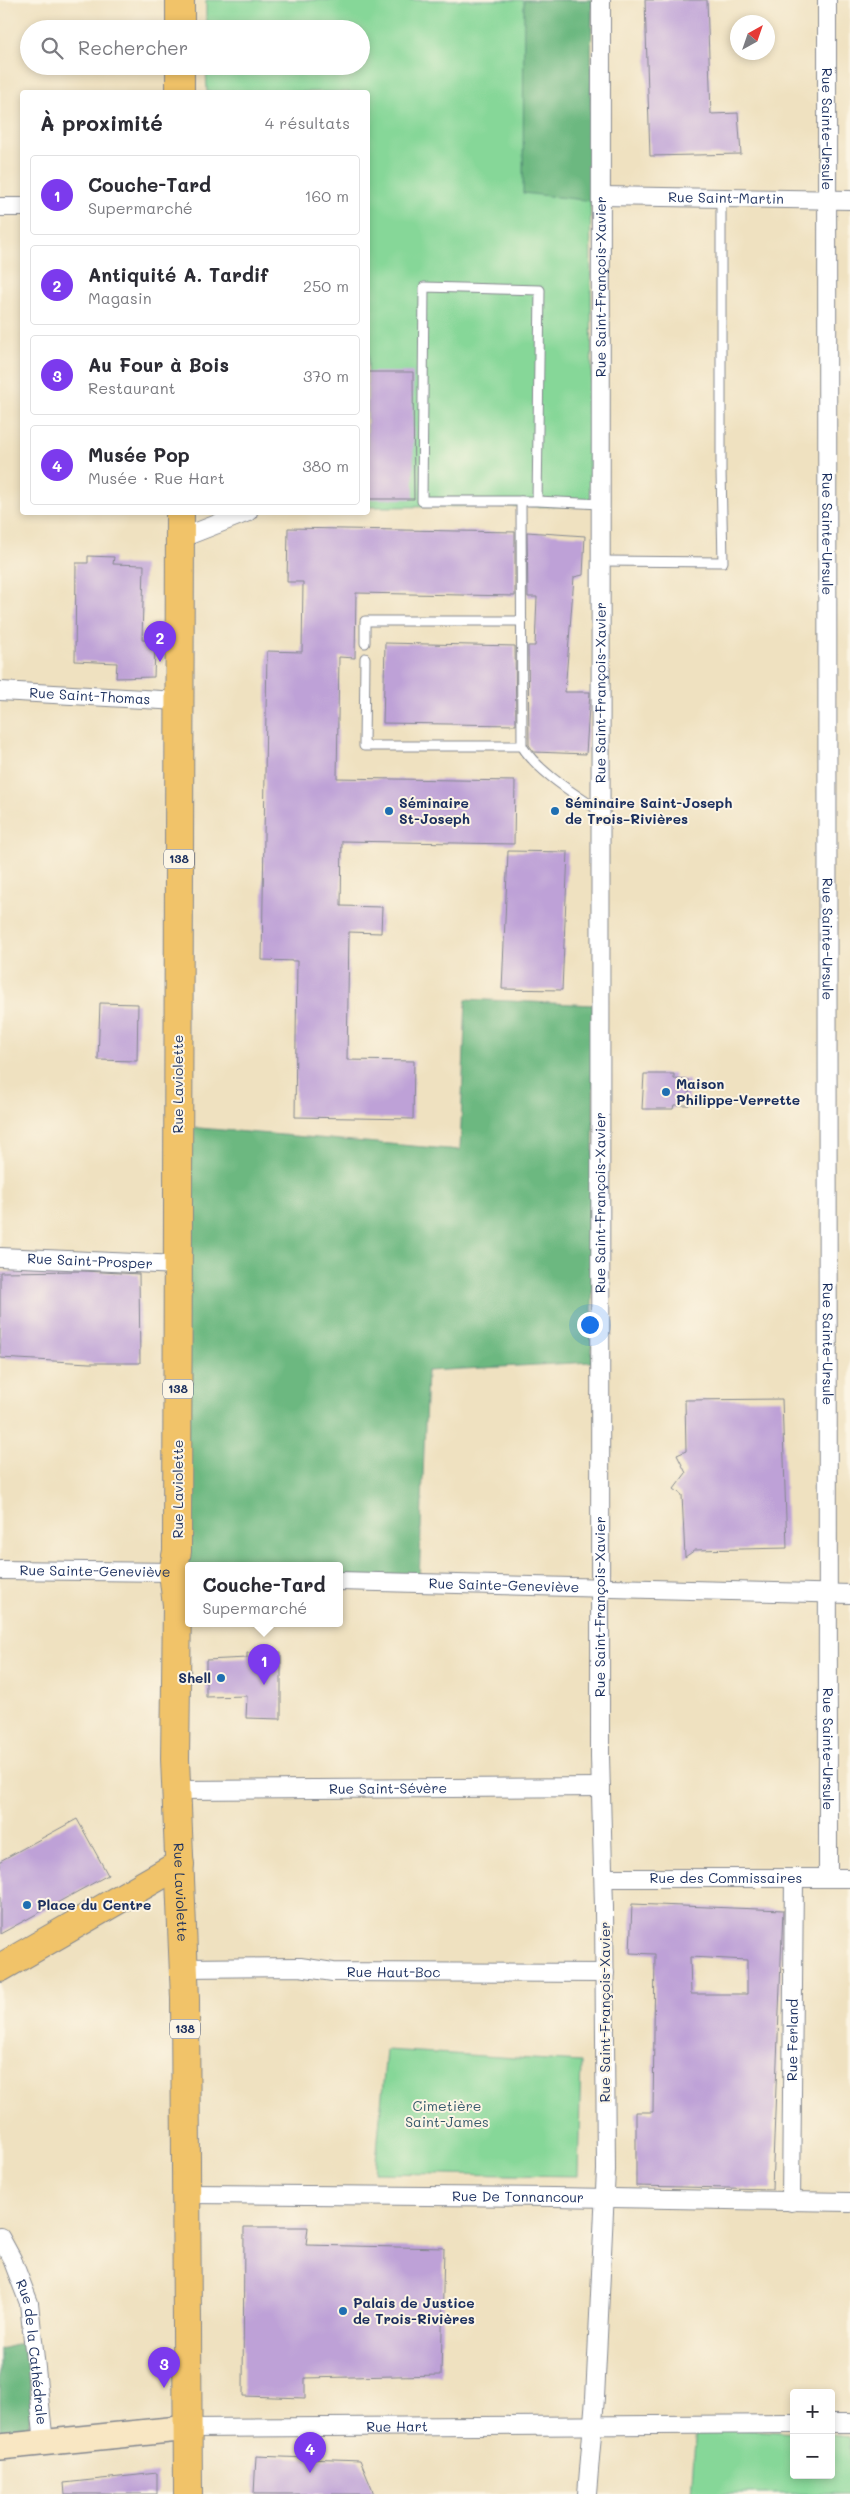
<!DOCTYPE html>
<html lang="fr">
<head>
<meta charset="utf-8">
<style>
  :root { --surface:#fff; --page:#f7f7f7; --text:#2b2b33; --muted:#7c7c81; --line:#e1e1e2; --accent:#7c3aed }
  body { margin:0; font-family:Mali,sans-serif; background:var(--page); color:var(--text) }
  .controls { position:absolute; right:15px; bottom:15px; display:grid; overflow:hidden; border-radius:5px; box-shadow:0 2px 8px #0003 }
  .controls button { width:45px; height:45px; display:grid; place-items:center; padding:0; border:0; border-bottom:1px solid var(--line); background:var(--surface); color:var(--text); font:25px sans-serif }
  .compass { position:absolute; left:730px; top:15px; width:45px; height:45px; border-radius:50%; background:var(--surface); box-shadow:0 2px 8px #0003; rotate:40deg }
  .you { position:absolute; left:589px; top:1324px; width:18px; height:18px; margin:-12px; border:4px solid #fff; border-radius:50%; background:#1a73e8; box-shadow:0 0 0 8px #1a73e833 }
  .badge { display:grid; place-items:center; width:32px; height:32px; border-radius:50%; background:var(--accent); color:#fff; font-size:16px; font-weight:700 }
  .pin { position:absolute; translate:-50% -41px; filter:drop-shadow(0 1px 2px #0008) }
  .pin::after { content:''; position:absolute; top:26px; width:18px; height:15px; background:inherit; clip-path:polygon(0 0,100% 0,50% 100%) }
  .popup { position:absolute; left:185px; top:1562px; width:158px; height:65px; box-sizing:border-box; display:grid; place-content:center; border-radius:5px; background:var(--surface); filter:drop-shadow(0 1px 4px #0005); font-size:16px; white-space:nowrap; color:var(--muted) }
  .popup b { font-size:19px; color:var(--text) }
  .popup::after { content:''; position:absolute; left:50%; top:100%; margin-left:-10px; border:10px solid transparent; border-top-color:var(--surface) }
  .list { margin:0; padding:0; list-style:none }
  h2 { display:flex; justify-content:space-between; align-items:center; height:65px; margin:0; padding:0 20px; font-size:21px }
  h2 small { font-size:16px; font-weight:400; color:var(--muted) }
  .list li { display:grid; grid-template-columns:32px 1fr auto; gap:15px; align-items:center; box-sizing:border-box; height:80px; margin:0 10px 10px; padding:0 10px; border:1px solid var(--line); border-radius:5px }
  .list b { display:block; font-size:19px; white-space:nowrap }
  .list p { margin:0; font-size:16px; white-space:nowrap; color:var(--muted) }
  .list em { font-size:16px; font-style:normal; color:var(--muted) }
  .icon { flex:none; width:28px; height:28px; fill:none; stroke:currentColor; stroke-width:2; stroke-linecap:round; stroke-linejoin:round }
  .map { position:relative; flex:none; width:850px; height:2494px; overflow:hidden }
  .search { position:absolute; background:var(--surface); box-shadow:0 2px 8px #0003; left:20px; top:20px; width:350px; height:55px; display:flex; align-items:center; gap:12px; box-sizing:border-box; padding:0 18px; border-radius:28px; color:var(--muted); font-size:19px }
  .panel { position:absolute; background:var(--surface); box-shadow:0 2px 8px #0003; left:20px; top:90px; width:350px; height:425px; border-radius:5px }
  .map>svg:first-child { display:block }
  .green { fill:#86d798; stroke:#50837b }
  .forest { fill:#6cb880; stroke:#44746f }
  .building { fill:#bea1d7; fill-rule:evenodd }
  .lines { fill:none; stroke-linecap:round; stroke-linejoin:round }
  .lane-casing { stroke:#85888f; stroke-width:11 }
  .street-casing { stroke:#85888f; stroke-width:20 }
  .secondary-casing { stroke:#85888f; stroke-width:28 }
  .primary-casing { stroke:#85888f; stroke-width:30 }
  .lane { stroke:#fff; stroke-width:9 }
  .street { stroke:#fff; stroke-width:18 }
  .secondary { stroke:#f9e7c3; stroke-width:25 }
  .primary { stroke:#f1c369; stroke-width:28 }
  .poi-dot { fill:#1f6fb2; stroke:#fcf5e5; stroke-width:2 }
  .labels { text-anchor:middle; stroke-width:4; stroke-linejoin:round; paint-order:stroke }
  .shield { fill:#fcf5e5; stroke:#5e6a86; stroke-width:1 }
  .shield-label { font-size:12px; font-weight:bold; fill:#1b2f5e }
  .street-label { font-size:14px; fill:#1b2f5e; stroke:#fcf5e5 }
  .poi-label { font-size:14px; font-weight:bold; fill:#1b2f5e; stroke:#fcf5e5; text-anchor:start }
  .park-label { font-size:14px; fill:#36596c; stroke:#fcf5e5 }
</style>
</head>
<body>
<div class="map">
<svg width="850" height="2494" viewBox="0 0 850 2494">
  <rect width="100%" height="100%" fill="#fcf5e5"/>
  <filter id="ink" filterUnits="userSpaceOnUse"><feTurbulence type="fractalNoise" baseFrequency=".02" numOctaves="2"/><feDisplacementMap in="SourceGraphic" scale="10" xChannelSelector="R" yChannelSelector="G"/><feConvolveMatrix kernelMatrix="1 2 1 2 8 2 1 2 1" color-interpolation-filters="sRGB"/></filter>
  <filter id="wash" filterUnits="userSpaceOnUse"><feTurbulence type="fractalNoise" baseFrequency=".0096" numOctaves="4" result="noise"/><feDisplacementMap in="SourceGraphic" scale="20" xChannelSelector="R" yChannelSelector="G"/><feGaussianBlur stdDeviation="1.12" result="paint"/><feColorMatrix in="noise" values="0 0 0 0 0 0 0 0 0 0 0 0 0 0 0 0 0 1.4 0 .05"/><feComposite in="paint" operator="in"/></filter>
  <g filter="url(#wash)">
    <rect width="100%" height="100%" fill="#efe1c0"/>
    <g class="green">
      <path d="M206 0H592L590 164 593 506 368 507V92H207L206 66H361V29H206Z"/>
      <path d="M386 2050 581 2062 578 2176 375 2173Z"/>
      <path d="M696 2426 794 2433V2475H831V2435L850 2437V2494H691Z"/>
    </g>
    <g class="forest">
      <path d="M524 0H592L590 164 592 201 523 193Z"/>
      <path d="M466 999 594 1005 592 1362 427 1371 419 1583 339 1580V1566H189L173 1572 187 1127 460 1150Z"/>
      <path d="M28 2342 31 2408 26 2444 0 2445V2349Z"/>
    </g>
    <g id="blocks">
      <g class="building">
        <path d="M645 0H707L711 114 738 113 741 154 650 156Z"/>
        <path d="M368 372H413L414 499H368Z"/>
        <path d="M288 528 515 532V596L356 593 355 658 339 657 337 778 515 781 514 844 342 841 341 906 382 907 381 933 349 932 347 1060 414 1061 413 1119 295 1117 297 961 262 960 267 651 302 652 303 582H287Z"/>
        <path d="M527 532 585 536 583 575 574 577 565 692H590L586 754 534 752 529 745 528 646H535L537 597H528Z"/>
        <path d="M88 556 114 557 113 564 144 565 142 640H150V649H155L154 677 116 678 117 663 75 661 76 563H88Z"/>
        <path d="M385 643 515 646 516 725 383 723Z"/>
        <path d="M508 851 568 852 562 990 502 989Z"/>
        <path d="M100 1003 138 1004 137 1061 98 1060Z"/>
        <path d="M644 1074H674V1079L689 1080V1105H674L673 1109H642Z"/>
        <path d="M84 1271 139 1274 140 1363H89L0 1358V1272Z"/>
        <path d="M782 1399 787 1548 695 1550 685 1557 682 1495 674 1489 686 1473 677 1455 686 1451 685 1400Z"/>
        <path d="M281 1652V1719L246 1718 247 1696 206 1697V1660L247 1658V1653Z"/>
        <path d="M77 1819 108 1875 0 1934V1861Z"/>
        <path d="M632 1904 783 1910 772 2189 636 2186V2112H653L655 1954 630 1953ZM690 1957 747 1960V1994H691Z"/>
        <path d="M244 2227H308L306 2245 444 2248 441 2375 305 2378V2398L243 2396Z"/>
        <path d="M256 2456 360 2460 374 2494H254Z"/>
        <path d="M157 2473V2494H65L64 2483Z"/>
      </g>
    </g>
  </g>
  <g filter="url(#ink)">
    <use href="#blocks" fill-opacity="0" stroke="#85888f" stroke-width="1"/>
    <g class="lines">
      <g class="lane-casing">
        <g id="lane">
          <path d="M537 501 540 290 424 287 422 501H537L602 504"/>
          <path d="M602 561 723 562 721 471V198"/>
          <path d="M365 643V621H522"/>
          <path d="M365 658 364 746H522L521 501"/>
          <path d="M522 746C538 772 575 794 600 811"/>
        </g>
      </g>
      <g class="street-casing">
        <g id="street">
          <path id="s1" d="M827 0 828 1878"/>
          <path id="s2" d="M602 196 850 200"/>
          <path d="M0 207H22"/>
          <path d="M179 539 248 512"/>
          <path id="s3" d="M0 691 179 701"/>
          <path id="s4" d="M0 1257 179 1265"/>
          <path id="s5" d="M0 1570 173 1572 189 1575"/>
          <path id="s6" d="M339 1581 850 1594"/>
          <path id="s7" d="M176 1790 601 1787"/>
          <path id="s8" d="M604 1878H850"/>
          <path id="s9" d="M184 1968 300 1967 333 1972 605 1973"/>
          <path id="s10" d="M186 2194 553 2197 850 2202"/>
          <path id="s11" d="M791 2202 794 1878"/>
          <path id="s12" d="M0 2237 12 2259 29 2303 44 2443"/>
          <path d="M831 2423H850"/>
          <path id="s13" d="M189 2428 794 2424"/>
          <path id="s14" d="M587 2494 595 2398 606 2170 604 1907 600 1756 601 0"/>
        </g>
      </g>
      <g class="secondary-casing">
        <path id="secondary" d="M0 2447 189 2428"/>
      </g>
      <g class="primary-casing">
        <g id="primary">
          <path d="M180 0V29"/>
          <path d="M180 66V92"/>
          <path id="s15" d="M180 512 177 1551 173 1572 177 1605 175 1759 185 1999 188 2494"/>
          <path d="M0 1968 180 1864"/>
        </g>
      </g>
      <use href="#lane" class="lane"/>
      <use href="#street" class="street"/>
      <use href="#secondary" class="secondary"/>
      <use href="#primary" class="primary"/>
    </g>
  </g>
  <g class="poi-dot">
    <circle cx="389" cy="811" r="5"/>
    <circle cx="555" cy="811" r="5"/>
    <circle cx="666" cy="1092" r="5"/>
    <circle cx="221" cy="1678" r="5"/>
    <circle cx="27" cy="1905" r="5"/>
    <circle cx="343" cy="2311" r="5"/>
  </g>
  <g class="labels">
    <g class="shield">
      <rect x="164" y="849.5" width="30" height="19" rx="4"/>
      <rect x="163" y="1379.5" width="30" height="19" rx="4"/>
      <rect x="170" y="2019.5" width="30" height="19" rx="4"/>
    </g>
    <g class="shield-label">
      <text x="179" y="863">138</text>
      <text x="178" y="1393">138</text>
      <text x="185" y="2033">138</text>
    </g>
    <g class="street-label">
      <text dy="5" stroke="none"><textPath href="#s1" startOffset="129">Rue Sainte-Ursule</textPath></text>
      <text dy="5" stroke="none"><textPath href="#s2" startOffset="124">Rue Saint-Martin</textPath></text>
      <text dy="5" stroke="none"><textPath href="#s14" startOffset="2208">Rue Saint-François-Xavier</textPath></text>
      <text dy="5" stroke="none"><textPath href="#s1" startOffset="534">Rue Sainte-Ursule</textPath></text>
      <text dy="5" stroke="none"><textPath href="#s14" startOffset="1802">Rue Saint-François-Xavier</textPath></text>
      <text dy="5" stroke="none"><textPath href="#s3" startOffset="90">Rue Saint-Thomas</textPath></text>
      <text dy="5" stroke="none"><textPath href="#s1" startOffset="939">Rue Sainte-Ursule</textPath></text>
      <text transform="translate(178 1084) rotate(-90)" y="5">Rue Laviolette</text>
      <text dy="5" stroke="none"><textPath href="#s14" startOffset="1292">Rue Saint-François-Xavier</textPath></text>
      <text dy="5" stroke="none"><textPath href="#s4" startOffset="90">Rue Saint-Prosper</textPath></text>
      <text dy="5" stroke="none"><textPath href="#s1" startOffset="1344">Rue Sainte-Ursule</textPath></text>
      <text transform="translate(178 1489) rotate(-90)" y="5">Rue Laviolette</text>
      <text dy="5" stroke="none"><textPath href="#s5" startOffset="95">Rue Sainte-Geneviève</textPath></text>
      <text dy="5" stroke="none"><textPath href="#s6" startOffset="165">Rue Sainte-Geneviève</textPath></text>
      <text dy="5" stroke="none"><textPath href="#s14" startOffset="888">Rue Saint-François-Xavier</textPath></text>
      <text dy="5" stroke="none"><textPath href="#s1" startOffset="1749">Rue Sainte-Ursule</textPath></text>
      <text dy="5" stroke="none"><textPath href="#s7" startOffset="212">Rue Saint-Sévère</textPath></text>
      <text dy="5" stroke="none"><textPath href="#s8" startOffset="122">Rue des Commissaires</textPath></text>
      <text dy="5" stroke="none"><textPath href="#s15" startOffset="1381">Rue Laviolette</textPath></text>
      <text dy="5" stroke="none"><textPath href="#s9" startOffset="210">Rue Haut-Boc</textPath></text>
      <text transform="translate(605 2012) rotate(-90)" y="5">Rue Saint-François-Xavier</text>
      <text dy="5" stroke="none"><textPath href="#s11" startOffset="162">Rue Ferland</textPath></text>
      <text dy="5" stroke="none"><textPath href="#s10" startOffset="332">Rue De Tonnancour</textPath></text>
      <text dy="5" stroke="none"><textPath href="#s12" startOffset="121">Rue de la Cathédrale</textPath></text>
      <text dy="5" stroke="none"><textPath href="#s13" startOffset="208">Rue Hart</textPath></text>
    </g>
    <g class="poi-label">
      <text x="399" y="808">Séminaire<tspan x="399" dy="16">St-Joseph</tspan></text>
      <text x="565" y="808">Séminaire Saint-Joseph<tspan x="565" dy="16">de Trois‑Rivières</tspan></text>
      <text x="676" y="1089">Maison<tspan x="676" dy="16">Philippe-Verrette</tspan></text>
      <text x="211" y="1683" text-anchor="end">Shell</text>
      <text x="37" y="1910">Place du Centre</text>
      <text x="353" y="2308">Palais de Justice<tspan x="353" dy="16">de Trois-Rivières</tspan></text>
    </g>
    <g class="park-label">
      <text x="447" y="2111">Cimetière<tspan x="447" dy="16">Saint-James</tspan></text>
    </g>
  </g>
</svg>
<div class="controls">
<button>+</button>
<button>−</button>
</div>
<svg class="compass" viewBox="-18 -18 36 36"><path d="M0-13l5 13h-10z" fill="#e53935"/><path d="M0 13l5-13h-10z" fill="#7c7c81"/></svg>
<div class="you"></div>
<div class="pin badge" style="left:264px;top:1685px">1</div>
<div class="popup"><b>Couche-Tard</b>Supermarché</div>
<div class="pin badge" style="left:160px;top:662px">2</div>
<div class="pin badge" style="left:164px;top:2388px">3</div>
<div class="pin badge" style="left:310px;top:2473px">4</div>
<div class="search"><svg class="icon" aria-label="search" viewBox="0 0 24 24"><circle cx="10" cy="10" r="6"/><path d="M15 15l6 6"/></svg>Rechercher</div>
<section class="panel">
<h2>À proximité<small>4 résultats</small></h2>
<ul class="list">
<li><span class="badge">1</span><div><b>Couche-Tard</b><p>Supermarché</p></div><em>160 m</em></li>
<li><span class="badge">2</span><div><b>Antiquité A. Tardif</b><p>Magasin</p></div><em>250 m</em></li>
<li><span class="badge">3</span><div><b>Au Four à Bois</b><p>Restaurant</p></div><em>370 m</em></li>
<li><span class="badge">4</span><div><b>Musée Pop</b><p>Musée · Rue Hart</p></div><em>380 m</em></li>
</ul>
</section>
</div>
</body>
</html>
